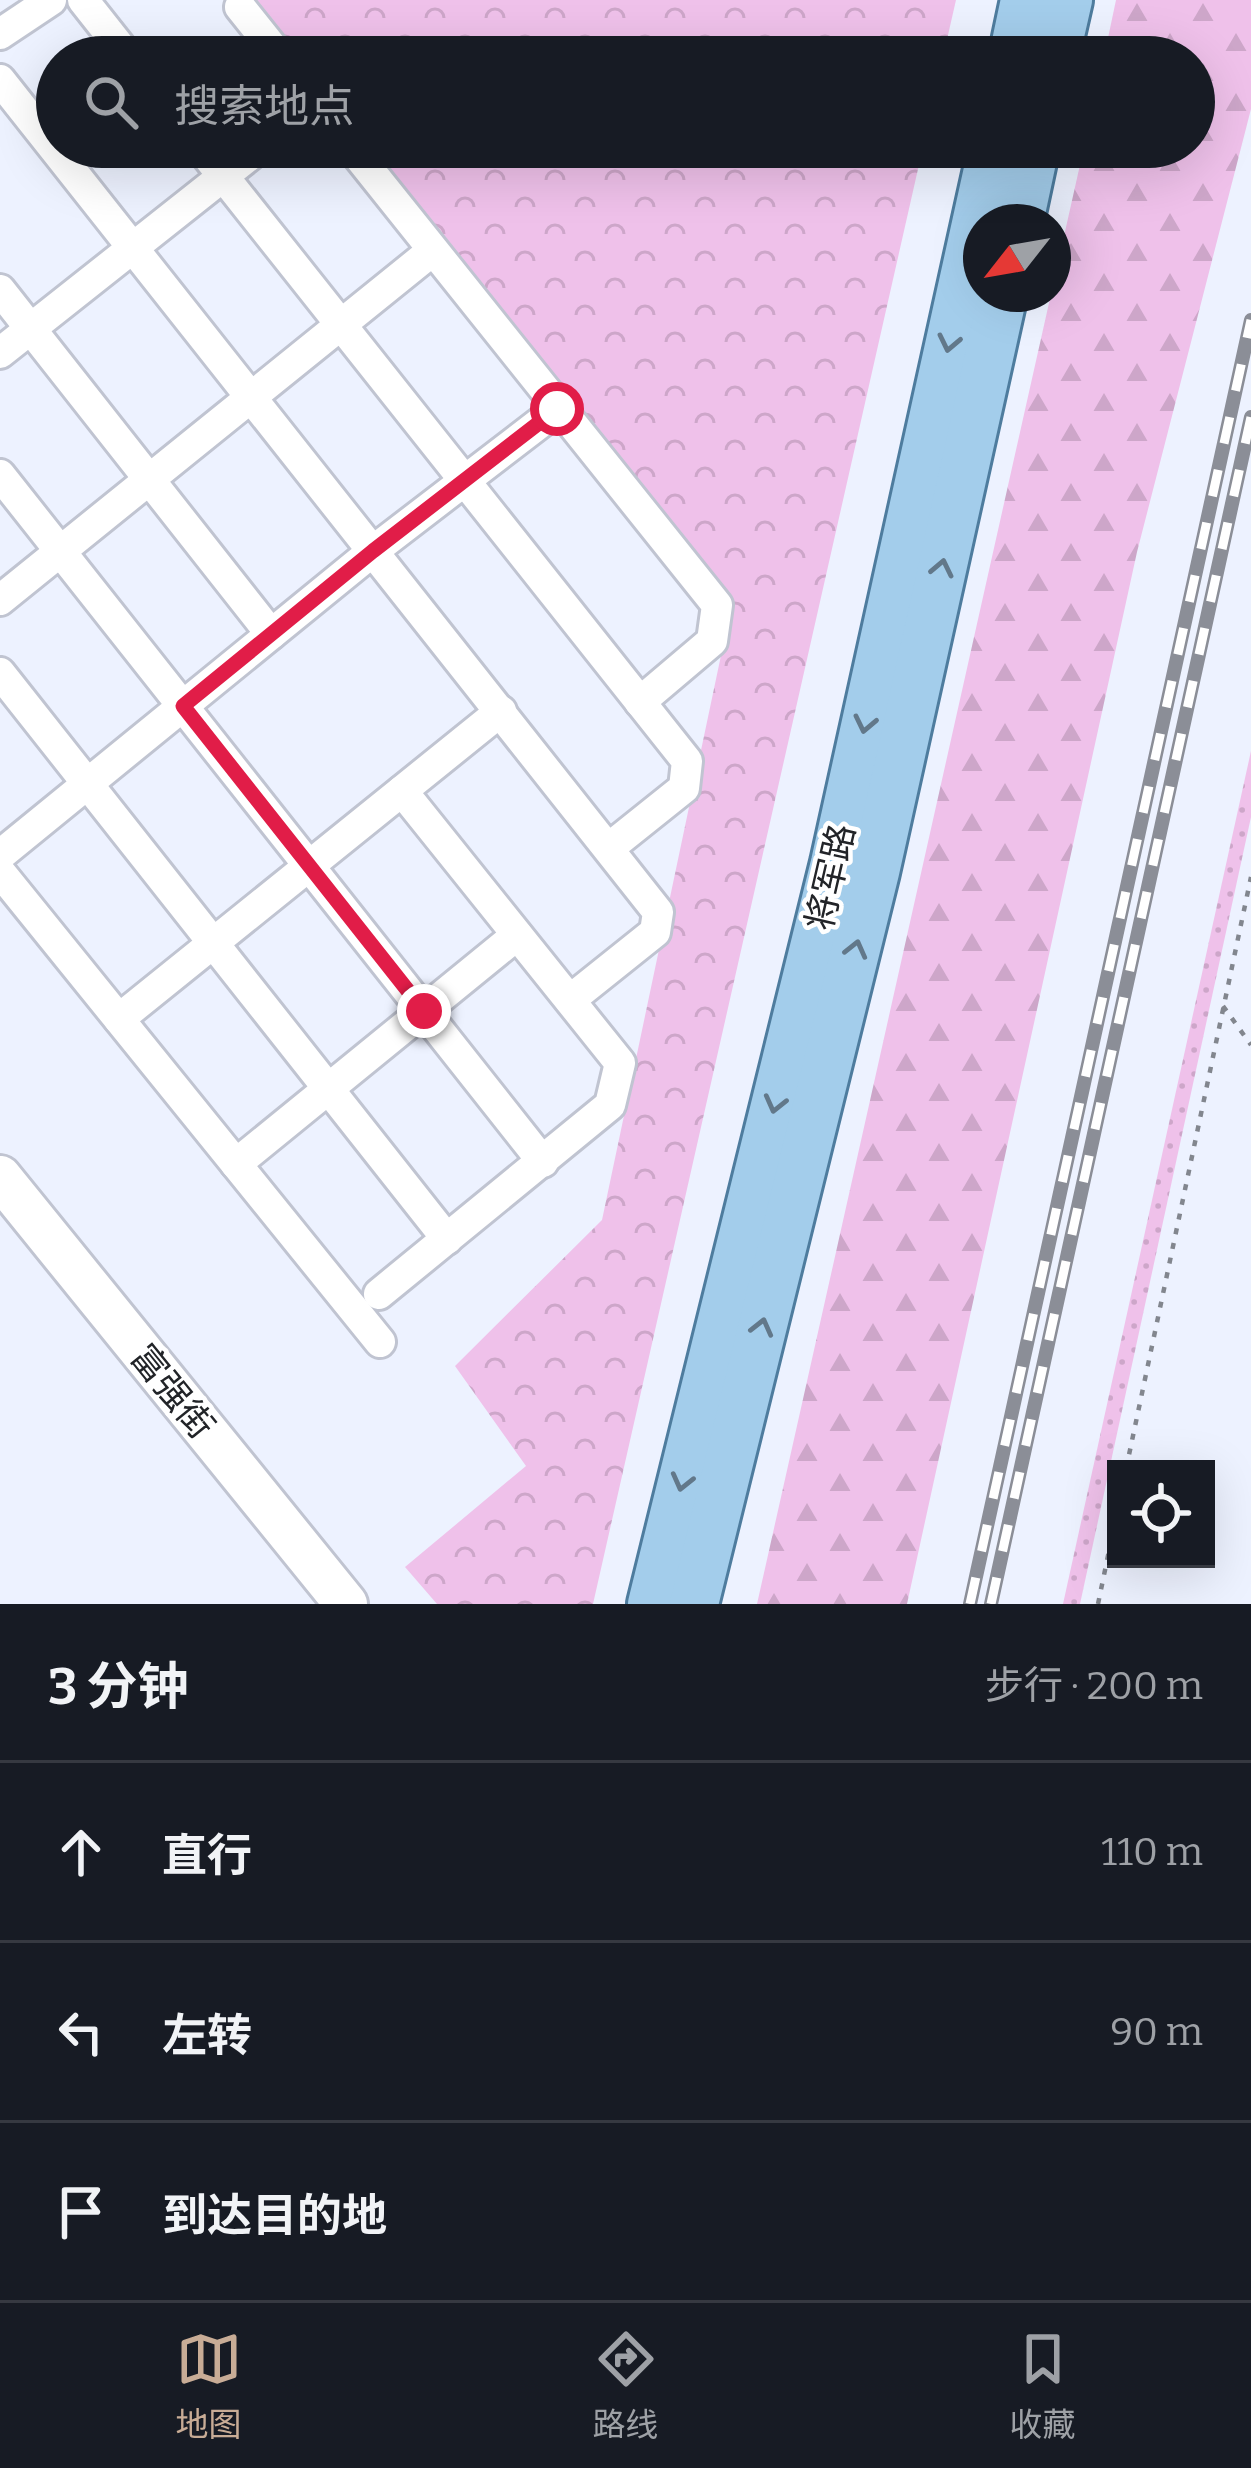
<!DOCTYPE html>
<html lang="zh">
<head>
<meta charset="utf-8">
<style>
  :root { --surface:#171b24; --page:#242831; --text:#f1f3f6; --muted:#9ea1a6; --line:#363941; --accent:#c8ac96 }
  body { margin:0; font-family:Bitter,"Noto Sans SC",serif; background:var(--page); color:var(--text) }
  .controls { position:absolute; right:36px; bottom:36px; display:grid; overflow:hidden; border-radius:0px; box-shadow:0 12px 48px #0002 }
  .controls button { width:108px; height:108px; display:grid; place-items:center; padding:0; border:0; border-bottom:3px solid var(--line); background:var(--surface); color:var(--text); font:60px sans-serif }
  .compass { position:absolute; left:963px; top:204px; width:108px; height:108px; border-radius:50%; background:var(--surface); box-shadow:0 12px 48px #0002; rotate:239deg }
  .stop { position:absolute; width:36px; height:36px; margin:-27px; border:9px solid #e11d48; border-radius:50%; background:#fff }
  .stop.end { background:#e11d48; border-color:#fff; box-shadow:0 3px 12px #0008 }
  .list { margin:0; padding:0; list-style:none }
  h2 { display:flex; justify-content:space-between; align-items:center; height:156px; margin:0; padding:0 48px; font-size:51px }
  h2 small { font-size:39px; font-weight:400; color:var(--muted) }
  .list li { display:grid; grid-template-columns:78px 1fr auto; gap:36px; align-items:center; box-sizing:border-box; height:180px; padding:0 48px; border-top:3px solid var(--line) }
  .list b { display:block; font-size:45px; white-space:nowrap }
  .list em { font-size:39px; font-style:normal; color:var(--muted) }
  .icon { flex:none; width:66px; height:66px; fill:none; stroke:currentColor; stroke-width:2; stroke-linecap:round; stroke-linejoin:round }
  .map { position:relative; flex:none; width:1251px; height:1604px; overflow:hidden }
  .search { position:absolute; background:var(--surface); box-shadow:0 12px 48px #0002; left:36px; right:36px; top:36px; height:132px; display:flex; align-items:center; gap:30px; box-sizing:border-box; padding:0 42px; border-radius:66px; color:var(--muted); font-size:45px }
  .sheet { height:696px; background:var(--surface) }
  nav { display:flex; justify-content:space-around; align-items:center; box-sizing:border-box; height:168px; border-top:3px solid var(--line); background:var(--surface); font-size:33px; color:var(--muted) }
  nav a { display:grid; justify-items:center; gap:6px }
  nav .on { color:var(--accent) }
  .map>svg:first-child { display:block }
  .grass { fill:url(#grass-dots) }
  .forest { fill:url(#forest-firs) }
  .park { fill:url(#park-crowns) }
  .lines { fill:none; stroke-linecap:round; stroke-linejoin:round }
  .minor-casing { stroke:#c0c4d1; stroke-width:36 }
  .secondary-casing { stroke:#c0c4d1; stroke-width:48 }
  .primary-casing { stroke:#4e7c9e; stroke-width:54 }
  .path { stroke:#82868e; stroke-width:4.5; stroke-dasharray:6 9; stroke-linecap:butt }
  .minor { stroke:#fff; stroke-width:30 }
  .secondary { stroke:#fff; stroke-width:42 }
  .primary { stroke:#a3cdeb; stroke-width:48 }
  .rail-casing { stroke:#8b8e97; stroke-width:14 }
  .rail { stroke:#fff; stroke-width:9; stroke-dasharray:27; stroke-linecap:butt }
  .oneway { stroke:#62788a }
  .route { stroke:#e11d48; stroke-width:15 }
  .labels { text-anchor:middle; stroke-width:9; stroke-linejoin:round; paint-order:stroke }
  .street-label { font-size:36px; fill:#222428; stroke:#fff }
</style>
</head>
<body>
<div class="map">
<svg width="1251" height="1604" viewBox="0 0 1251 1604">
  <defs>
    <pattern id="grass-dots" width="8" height="8" patternUnits="userSpaceOnUse" patternTransform="scale(3)"><rect width="8" height="8" fill="#efc1ea"/><path d="M2 2h.1M6 6h.1" fill="none" stroke="#cda6c9" stroke-width="1.8" stroke-linecap="round"/></pattern>
    <pattern id="forest-firs" width="22" height="20" patternUnits="userSpaceOnUse" patternTransform="scale(3)"><rect width="22" height="20" fill="#efc1ea"/><path d="M5 1l3.5 6h-7zM16 11l3.5 6h-7z" fill="#cda6c9"/></pattern>
    <pattern id="park-crowns" width="20" height="18" patternUnits="userSpaceOnUse" patternTransform="scale(3)"><rect width="20" height="18" fill="#efc1ea"/><path d="M2 6a3 3 0 1 1 6 0M12 15a3 3 0 1 1 6 0" fill="none" stroke="#cda6c9"/></pattern>
  </defs>
  <rect width="100%" height="100%" fill="#edf2ff"/>
  <path class="grass" d="M1251 751V817L1080 1604H1063Z"/>
  <path class="forest" d="M1116 0H1251V109L1137 552 907 1604H757L1084 147H1194V57H1104Z"/>
  <g class="park">
    <path d="M254 0H956L943 57H298Z"/>
    <path d="M369 147H923L593 1604H437L405 1567 526 1466 455 1366 602 1220 731 608Z"/>
  </g>
  <g class="lines">
    <g class="minor-casing">
      <g id="minor">
        <path d="M83 0 128 57"/>
        <path d="M240 7 280 57"/>
        <path d="M0 34 51 0"/>
        <path d="M0 80 658 912 655 932 570 1000"/>
        <path d="M200 147 687 761 684 788 609 848"/>
        <path d="M351 147 717 605 712 641 640 702"/>
        <path d="M0 290 271 634"/>
        <path d="M0 353 260 147"/>
        <path d="M0 475 543 1162"/>
        <path d="M0 600 432 251"/>
        <path d="M0 673 447 1239"/>
        <path d="M0 855 373 551 558 409"/>
        <path d="M0 872 380 1342"/>
        <path d="M119 1019 501 711"/>
        <path d="M236 1164 517 935"/>
        <path d="M379 1294 610 1105 620 1063 402 791"/>
      </g>
    </g>
    <g class="secondary-casing">
      <path id="secondary" d="M0 1177 346 1604"/>
    </g>
    <g class="primary-casing">
      <g id="primary">
        <path d="M1013 57 1025 0"/>
        <path d="M1055 57 1068 0"/>
        <path d="M1019 222 1035 147"/>
        <path d="M652 1604 835 863 993 147"/>
        <path d="M694 1604 875 872 1003 294"/>
      </g>
    </g>
    <g class="path">
      <path d="M1223 1006 1251 1045"/>
      <path d="M1126 1469 1251 877"/>
      <path d="M1098 1604 1116 1517"/>
    </g>
    <use href="#minor" class="minor"/>
    <use href="#secondary" class="secondary"/>
    <use href="#primary" class="primary"/>
    <g class="rail-casing">
      <g id="rail">
        <path d="M970 1604 1251 320"/>
        <path d="M991 1604 1251 417"/>
      </g>
    </g>
    <use href="#rail" class="rail"/>
  </g>
  <defs><path id="oneway-chevron" d="M-2-3.5L2.5 0L-2 3.5" fill="none" stroke-width="1.6" stroke-linecap="round" stroke-linejoin="round" transform="scale(3)"/></defs>
  <g class="oneway">
    <use href="#oneway-chevron" transform="translate(949 343) rotate(102)"/>
    <use href="#oneway-chevron" transform="translate(942 568) rotate(-78)"/>
    <use href="#oneway-chevron" transform="translate(865 724) rotate(102)"/>
    <use href="#oneway-chevron" transform="translate(856 949) rotate(-76)"/>
    <use href="#oneway-chevron" transform="translate(775 1104) rotate(104)"/>
    <use href="#oneway-chevron" transform="translate(762 1327) rotate(-76)"/>
    <use href="#oneway-chevron" transform="translate(682 1482) rotate(104)"/>
  </g>
  <g class="lines">
    <path class="route" d="M424 1011 183 706 373 551 557 409"/>
  </g>
  <g class="labels">
    <g class="street-label">
      <text transform="translate(830 877) rotate(-77)" y="13">将军路</text>
      <text transform="translate(173 1391) rotate(51)" y="13">富强街</text>
    </g>
  </g>
</svg>
<div class="controls">
<button><svg class="icon" aria-label="locate" viewBox="0 0 24 24"><circle cx="12" cy="12" r="6"/><path d="M12 2v4M12 18v4M2 12h4M18 12h4"/></svg></button>
</div>
<svg class="compass" viewBox="-18 -18 36 36"><path d="M0-13l5 13h-10z" fill="#e53935"/><path d="M0 13l5-13h-10z" fill="#9ea1a6"/></svg>
<div class="stop" style="left:557px;top:409px"></div>
<div class="stop end" style="left:424px;top:1011px"></div>
<div class="search"><svg class="icon" aria-label="search" viewBox="0 0 24 24"><circle cx="10" cy="10" r="6"/><path d="M15 15l6 6"/></svg>搜索地点</div>
</div>
<section class="sheet">
<h2>3 分钟<small>步行 · 200 m</small></h2>
<ul class="list">
<li><svg class="icon" aria-label="ahead" viewBox="0 0 24 24"><path d="M12 20V5M6 11l6-6 6 6"/></svg><div><b>直行</b></div><em>110 m</em></li>
<li><svg class="icon" aria-label="left" viewBox="0 0 24 24"><path d="M17 20v-9H6M10 6l-5 5 5 5"/></svg><div><b>左转</b></div><em>90 m</em></li>
<li><svg class="icon" aria-label="arrive" viewBox="0 0 24 24"><path d="M6 21V4h12l-3 4 3 4H6"/></svg><div><b>到达目的地</b></div></li>
</ul>
</section>
<nav>
<a class="on"><svg class="icon" aria-label="map" viewBox="0 0 24 24"><path d="M3 6l6-2 6 2 6-2v14l-6 2-6-2-6 2zM9 4v14M15 6v14"/></svg>地图</a>
<a><svg class="icon" aria-label="directions" viewBox="0 0 24 24"><path d="M12 3l9 9-9 9-9-9zM9 14v-3h6M13 9l2 2-2 2"/></svg>路线</a>
<a><svg class="icon" aria-label="saved" viewBox="0 0 24 24"><path d="M7 4h10v16l-5-4-5 4z"/></svg>收藏</a>
</nav>
</body>
</html>
